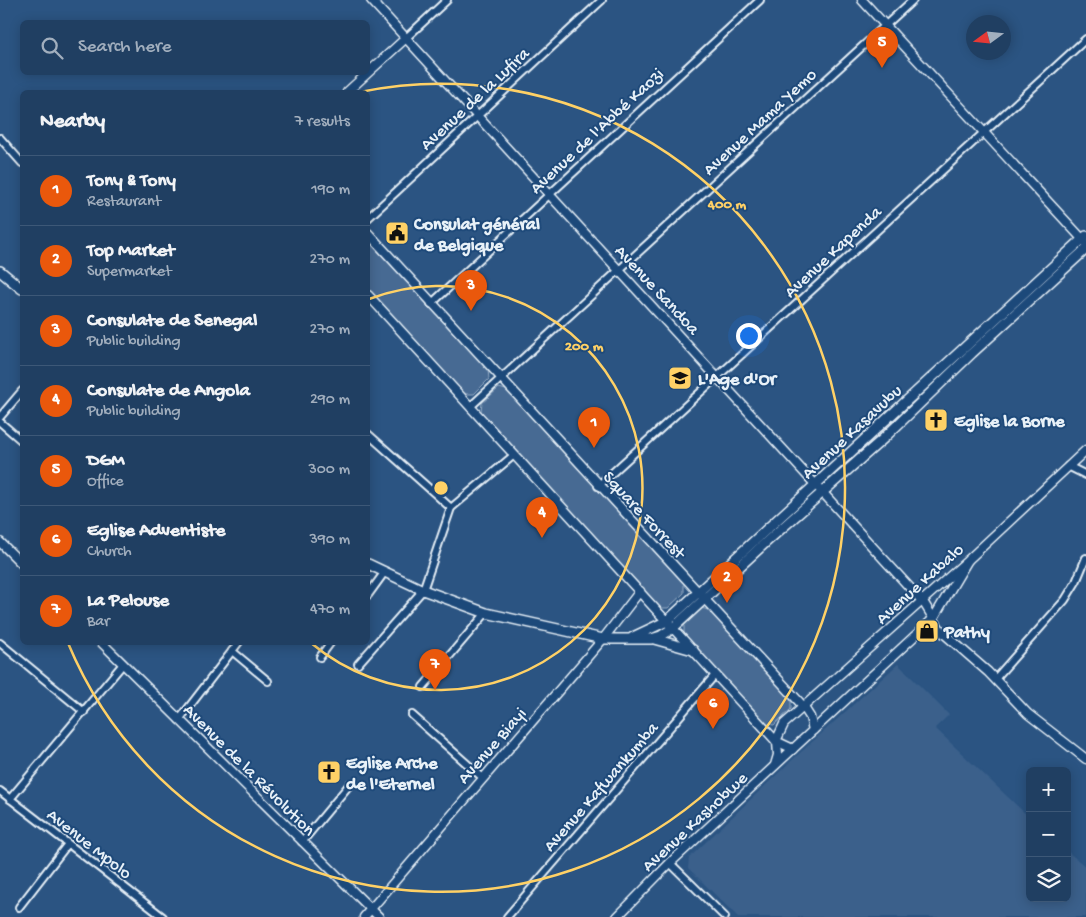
<!DOCTYPE html>
<html lang="en">
<head>
<meta charset="utf-8">
<style>
  :root { --surface:#203f62; --page:#2d4a6b; --text:#f1f3f6; --muted:#a2afbe; --line:#3d5877; --accent:#ea580c }
  body { margin:0; font-family:"Gochi Hand",sans-serif; background:var(--page); color:var(--text) }
  .controls { position:absolute; right:15px; bottom:15px; display:grid; overflow:hidden; border-radius:8px; box-shadow:0 2px 12px #0003 }
  .controls button { width:45px; height:45px; display:grid; place-items:center; padding:0; border:0; border-bottom:1px solid var(--line); background:var(--surface); color:var(--text); font:25px sans-serif }
  .compass { position:absolute; left:966px; top:15px; width:45px; height:45px; border-radius:50%; background:var(--surface); box-shadow:0 2px 12px #0003; rotate:255deg }
  .you { position:absolute; left:748px; top:335px; width:18px; height:18px; margin:-12px; border:4px solid #fff; border-radius:50%; background:#1a73e8; box-shadow:0 0 0 8px #1a73e833 }
  .badge { display:grid; place-items:center; width:32px; height:32px; border-radius:50%; background:var(--accent); color:#fff; font-size:16px; font-weight:700 }
  .pin { position:absolute; translate:-50% -41px; filter:drop-shadow(0 1px 2px #0008) }
  .pin::after { content:''; position:absolute; top:26px; width:18px; height:15px; background:inherit; clip-path:polygon(0 0,100% 0,50% 100%) }
  .list { margin:0; padding:0; list-style:none }
  h2 { display:flex; justify-content:space-between; align-items:center; height:65px; margin:0; padding:0 20px; font-size:21px }
  h2 small { font-size:16px; font-weight:400; color:var(--muted) }
  .list li { display:grid; grid-template-columns:32px 1fr auto; gap:15px; align-items:center; box-sizing:border-box; height:70px; padding:0 20px; border-top:1px solid var(--line) }
  .list b { display:block; font-size:19px; white-space:nowrap }
  .list p { margin:0; font-size:16px; white-space:nowrap; color:var(--muted) }
  .list em { font-size:16px; font-style:normal; color:var(--muted) }
  .icon { flex:none; width:28px; height:28px; fill:none; stroke:currentColor; stroke-width:2; stroke-linecap:round; stroke-linejoin:round }
  .map { position:relative; flex:none; width:1086px; height:917px; overflow:hidden }
  .search { position:absolute; background:var(--surface); box-shadow:0 2px 12px #0003; left:20px; top:20px; width:350px; height:55px; display:flex; align-items:center; gap:12px; box-sizing:border-box; padding:0 18px; border-radius:8px; color:var(--muted); font-size:19px }
  .panel { position:absolute; background:var(--surface); box-shadow:0 2px 12px #0003; left:20px; top:90px; width:350px; height:555px; border-radius:8px }
  .map>svg:first-child { display:block }
  .built { fill:#3a608b }
  .green { fill:#476b93; stroke:#98aec6 }
  .lines { fill:none; stroke-linecap:round; stroke-linejoin:round }
  .minor-casing { stroke:#e8f1f8; stroke-width:10 }
  .tertiary-casing { stroke:#e8f1f8; stroke-width:11 }
  .secondary-casing { stroke:#e8f1f8; stroke-width:12 }
  .minor { stroke:#1f4a7a; stroke-width:6 }
  .tertiary { stroke:#1f4a7a; stroke-width:8 }
  .secondary { stroke:#1f4a7a; stroke-width:9 }
  .ring { fill:none; stroke:#ffd166; stroke-width:2.5 }
  .labels { text-anchor:middle; stroke-width:4; stroke-linejoin:round; paint-order:stroke }
  .street-label { font-size:18px; fill:#e8f1f8; stroke:#1f4a7a }
  .poi-label { font-size:18px; font-weight:bold; fill:#e8f1f8; stroke:#1f4a7a; text-anchor:start }
  .centre { fill:#ffd166; stroke:#1f4a7a; stroke-width:2.5 }
  .ring-label { font-size:15px; text-anchor:middle; font-weight:bold; fill:#ffd166; stroke:#1f4a7a; stroke-width:4; stroke-linejoin:round; paint-order:stroke }
</style>
</head>
<body>
<div class="map">
<svg width="1086" height="917" viewBox="0 0 1086 917">
  <rect width="100%" height="100%" fill="#2b5482"/>
  <filter id="ink" filterUnits="userSpaceOnUse"><feTurbulence type="fractalNoise" baseFrequency=".02" numOctaves="2"/><feDisplacementMap in="SourceGraphic" scale="10" xChannelSelector="R" yChannelSelector="G"/><feConvolveMatrix kernelMatrix="1 2 1 2 8 2 1 2 1" color-interpolation-filters="sRGB"/></filter>
  <g filter="url(#ink)">
    <path class="built" d="M898 664 949 715 935 728 1030 818V898H1067V851L1086 867V917H738L688 868 689 858 791 761Z"/>
    <g class="green">
      <path d="M368 241 488 370 489 379 474 394H465L368 289Z"/>
      <path d="M499 388 506 390 684 584V593L668 608H659L481 411 482 403Z"/>
      <path d="M701 608 709 610 791 700V709L774 725 766 724 684 634V624Z"/>
    </g>
    <g class="lines">
      <g class="minor-casing">
        <g id="minor">
          <path d="M406 38 447 0"/>
          <path d="M0 138 22 163"/>
          <path d="M368 218 602 0"/>
          <path d="M431 304 760 0"/>
          <path d="M471 406 913 0"/>
          <path d="M0 417 22 391"/>
          <path d="M0 422 22 441"/>
          <path d="M368 434 451 508"/>
          <path d="M1068 466 1086 475"/>
          <path d="M598 486 1086 39"/>
          <path d="M368 595 384 573"/>
          <path d="M0 643 84 712"/>
          <path d="M232 651 268 681"/>
          <path d="M320 657 331 642"/>
          <path d="M358 664 423 590 451 508 514 455"/>
          <path d="M995 679 1065 600 1076 582 1086 558"/>
          <path d="M423 687 486 613"/>
          <path d="M412 715 483 778"/>
          <path d="M179 720 239 642"/>
          <path d="M0 791 163 917"/>
          <path d="M10 799 123 664"/>
          <path d="M302 842 350 784"/>
          <path d="M670 863 725 917"/>
          <path d="M19 907 67 845"/>
          <path d="M507 917 715 675"/>
        </g>
      </g>
      <g class="tertiary-casing">
        <g id="tertiary">
          <path d="M371 0 924 603 941 631 988 672 1028 714 1086 759"/>
          <path d="M862 0 1086 243"/>
          <path d="M347 92 406 38"/>
          <path d="M368 233 803 706 810 717 813 730"/>
          <path d="M368 295 776 741 793 749"/>
          <path d="M0 542 22 564"/>
          <path d="M101 642 379 917"/>
          <path d="M776 741 784 724 968 560 1086 450"/>
          <path d="M775 765 778 755 777 742"/>
          <path d="M364 917 603 639 640 591"/>
          <path d="M617 917 670 863 933 619 968 560"/>
        </g>
      </g>
      <g class="secondary-casing">
        <g id="secondary">
          <path d="M0 271 22 289"/>
          <path d="M368 564 423 590 486 613 603 639H651L661 636 673 628 765 543 884 438 972 353 1086 249"/>
          <path d="M633 637 667 621 1086 236"/>
          <path d="M654 639 693 650"/>
        </g>
      </g>
      <use href="#minor" class="minor"/>
      <use href="#tertiary" class="tertiary"/>
      <use href="#secondary" class="secondary"/>
    </g>
  </g>
  <g class="ring">
    <path d="M369 299A202 202 0 1 1 311 643"/>
    <path d="M360 92A404 404 0 1 1 68 643"/>
  </g>
  <defs>
    <g id="civic-square" transform="scale(1.25)"><rect x="-9" y="-9" width="18" height="18" rx="4" fill="#ffd166" stroke="#1f4a7a"/><path d="M-.6-6.5H3V-4.5H.6V-3L4-1V1h2V6H-6V1h2V-1L-.6-3ZM-1.2 2.5V6h2.4V2.5Z" fill="#111"/></g>
    <g id="school-square" transform="scale(1.25)"><rect x="-9" y="-9" width="18" height="18" rx="4" fill="#ffd166" stroke="#1f4a7a"/><path d="M0-5L7-2L0 1L-7-2ZM-4 1L0 2.5L4 1V4Q0 6-4 4Z" fill="#111"/></g>
    <g id="church-square" transform="scale(1.25)"><rect x="-9" y="-9" width="18" height="18" rx="4" fill="#ffd166" stroke="#1f4a7a"/><path d="M-1.2-6h2.4v3.5h3.3v2.4h-3.3V6h-2.4V-.1h-3.3v-2.4h3.3Z" fill="#111"/></g>
    <g id="shop-square" transform="scale(1.25)"><rect x="-9" y="-9" width="18" height="18" rx="4" fill="#ffd166" stroke="#1f4a7a"/><path d="M-5-2.5h2.3a2.7 3.5 0 0 1 5.4 0H5L5.5 6h-11ZM-1.5-2.5h3a1.5 2.3 0 0 0-3 0Z" fill="#111"/></g>
  </defs>
  <g fill-rule="evenodd">
    <use href="#civic-square" x="397" y="233"/>
    <use href="#school-square" x="680" y="378"/>
    <use href="#church-square" x="936" y="420"/>
    <use href="#shop-square" x="927" y="631"/>
    <use href="#church-square" x="329" y="772"/>
  </g>
  <g class="labels">
    <g class="street-label">
      <text transform="translate(474 98) rotate(-43)" y="6">Avenue de la Lufira</text>
      <text transform="translate(759 121) rotate(-43)" y="6">Avenue Mama Yemo</text>
      <text transform="translate(596 130) rotate(-43)" y="6">Avenue de l'Abbé Kaozi</text>
      <text transform="translate(832 251) rotate(-43)" y="6">Avenue Kapenda</text>
      <text transform="translate(658 289) rotate(47)" y="6">Avenue Sandoa</text>
      <text transform="translate(851 431) rotate(-43)" y="6">Avenue Kasavubu</text>
      <text transform="translate(645 514) rotate(47)" y="6">Square Forrest</text>
      <text transform="translate(919 583) rotate(-42)" y="6">Avenue Kabalo</text>
      <text transform="translate(491 745) rotate(-49)" y="6">Avenue Biayi</text>
      <text transform="translate(250 769) rotate(45)" y="6">Avenue de la Révolution</text>
      <text transform="translate(600 786) rotate(-49)" y="6">Avenue Kafwankumba</text>
      <text transform="translate(694 821) rotate(-43)" y="6">Avenue Kashobwe</text>
      <text transform="translate(90 843) rotate(38)" y="6">Avenue Mpolo</text>
    </g>
    <g class="poi-label">
      <text x="414" y="229">Consulat général<tspan x="414" dy="21">de Belgique</tspan></text>
      <text x="698" y="384">L'Age d'Or</text>
      <text x="954" y="426">Eglise la Borne</text>
      <text x="944" y="637">Pathy</text>
      <text x="346" y="768">Eglise Arche<tspan x="346" dy="21">de l'Eternel</tspan></text>
    </g>
  </g>
  <circle cx="441" cy="488" r="8" class="centre"/>
  <g class="ring-label">
    <text x="727" y="208">400 m</text>
    <text x="584" y="350">200 m</text>
  </g>
</svg>
<div class="controls">
<button>+</button>
<button>−</button>
<button><svg class="icon" aria-label="layers" viewBox="0 0 24 24"><path d="M12 4l9 5-9 5-9-5zM3 14l9 5 9-5"/></svg></button>
</div>
<svg class="compass" viewBox="-18 -18 36 36"><path d="M0-13l5 13h-10z" fill="#e53935"/><path d="M0 13l5-13h-10z" fill="#a2afbe"/></svg>
<div class="you"></div>
<div class="pin badge" style="left:594px;top:448px">1</div>
<div class="pin badge" style="left:727px;top:603px">2</div>
<div class="pin badge" style="left:471px;top:311px">3</div>
<div class="pin badge" style="left:542px;top:538px">4</div>
<div class="pin badge" style="left:882px;top:68px">5</div>
<div class="pin badge" style="left:713px;top:729px">6</div>
<div class="pin badge" style="left:435px;top:690px">7</div>
<div class="search"><svg class="icon" aria-label="search" viewBox="0 0 24 24"><circle cx="10" cy="10" r="6"/><path d="M15 15l6 6"/></svg>Search here</div>
<section class="panel">
<h2>Nearby<small>7 results</small></h2>
<ul class="list">
<li><span class="badge">1</span><div><b>Tony &amp; Tony</b><p>Restaurant</p></div><em>190 m</em></li>
<li><span class="badge">2</span><div><b>Top Market</b><p>Supermarket</p></div><em>270 m</em></li>
<li><span class="badge">3</span><div><b>Consulate de Senegal</b><p>Public building</p></div><em>270 m</em></li>
<li><span class="badge">4</span><div><b>Consulate de Angola</b><p>Public building</p></div><em>290 m</em></li>
<li><span class="badge">5</span><div><b>DGM</b><p>Office</p></div><em>300 m</em></li>
<li><span class="badge">6</span><div><b>Eglise Adventiste</b><p>Church</p></div><em>390 m</em></li>
<li><span class="badge">7</span><div><b>La Pelouse</b><p>Bar</p></div><em>470 m</em></li>
</ul>
</section>
</div>
</body>
</html>
